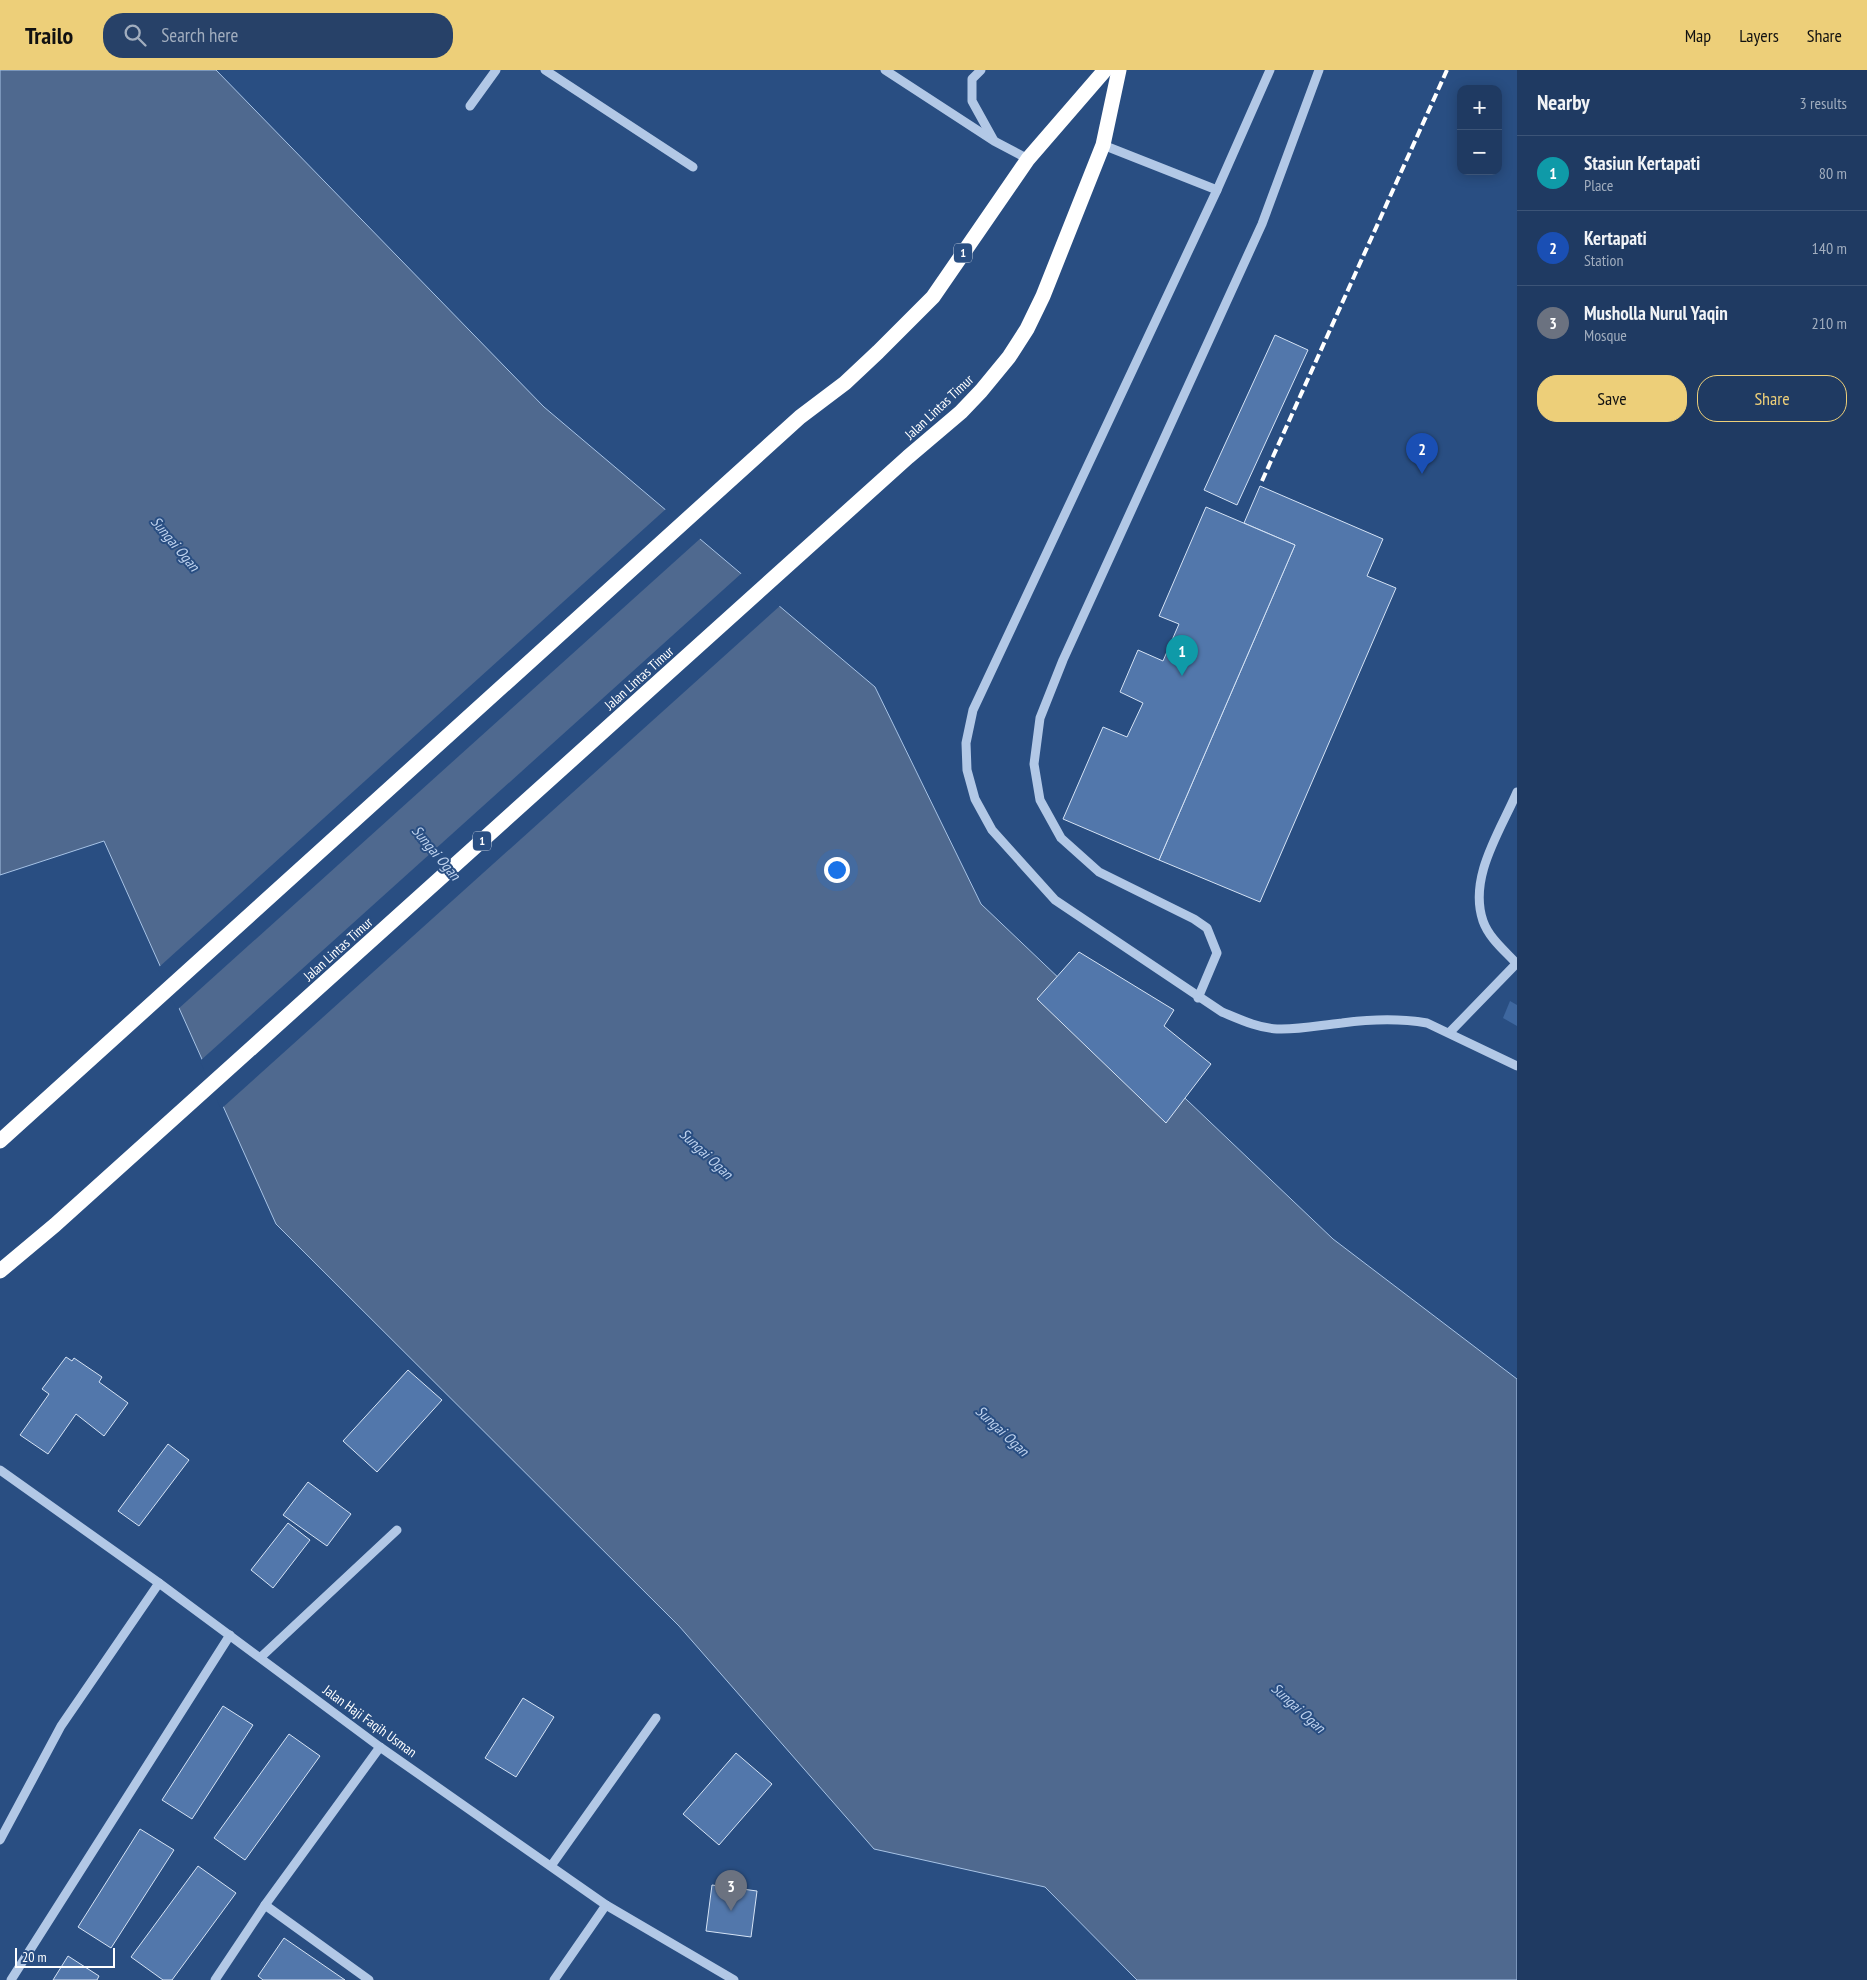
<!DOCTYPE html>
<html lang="en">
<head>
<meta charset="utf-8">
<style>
  :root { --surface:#1f3a62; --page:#274168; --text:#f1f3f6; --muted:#a1adbe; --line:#3c5477; --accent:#edcf79 }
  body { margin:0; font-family:"PT Sans Narrow",sans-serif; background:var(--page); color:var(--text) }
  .controls { position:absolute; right:15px; top:15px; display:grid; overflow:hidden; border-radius:10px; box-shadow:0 2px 12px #0003 }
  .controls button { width:45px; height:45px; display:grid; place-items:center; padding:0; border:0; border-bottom:1px solid var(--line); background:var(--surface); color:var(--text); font:25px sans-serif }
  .scale { position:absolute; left:15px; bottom:12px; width:100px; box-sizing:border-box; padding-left:5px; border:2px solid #fff; border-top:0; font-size:14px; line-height:18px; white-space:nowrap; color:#fff; -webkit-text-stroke:4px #294e82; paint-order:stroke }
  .you { position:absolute; left:836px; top:799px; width:18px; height:18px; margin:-12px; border:4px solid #fff; border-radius:50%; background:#1a73e8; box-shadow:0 0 0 8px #1a73e833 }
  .badge { display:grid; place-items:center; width:32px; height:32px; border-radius:50%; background:var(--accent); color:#fff; font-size:16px; font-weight:700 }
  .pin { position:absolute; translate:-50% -41px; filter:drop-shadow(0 1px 2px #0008) }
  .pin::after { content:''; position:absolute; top:26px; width:18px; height:15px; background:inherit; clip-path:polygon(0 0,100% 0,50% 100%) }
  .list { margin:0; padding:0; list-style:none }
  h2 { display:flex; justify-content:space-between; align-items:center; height:65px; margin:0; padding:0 20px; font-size:21px }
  h2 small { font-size:16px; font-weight:400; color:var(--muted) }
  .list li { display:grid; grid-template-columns:32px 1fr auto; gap:15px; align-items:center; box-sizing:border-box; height:75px; padding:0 20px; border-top:1px solid var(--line) }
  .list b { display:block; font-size:19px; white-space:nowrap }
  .list p { margin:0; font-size:16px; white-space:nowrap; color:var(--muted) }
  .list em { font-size:16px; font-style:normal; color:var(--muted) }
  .actions { display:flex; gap:10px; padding:15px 20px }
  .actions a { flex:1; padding:11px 0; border:1px solid var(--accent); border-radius:20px; text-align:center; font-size:18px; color:var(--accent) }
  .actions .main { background:var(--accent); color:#111 }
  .icon { flex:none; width:28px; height:28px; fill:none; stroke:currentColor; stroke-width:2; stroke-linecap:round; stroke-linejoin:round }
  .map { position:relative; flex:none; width:1517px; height:1910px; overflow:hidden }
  header { display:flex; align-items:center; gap:30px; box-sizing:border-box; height:70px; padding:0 25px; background:var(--accent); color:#111 }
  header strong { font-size:24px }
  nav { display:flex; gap:28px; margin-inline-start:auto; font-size:18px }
  .search { width:350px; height:45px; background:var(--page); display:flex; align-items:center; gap:12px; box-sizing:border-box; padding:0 18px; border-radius:20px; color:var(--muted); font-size:19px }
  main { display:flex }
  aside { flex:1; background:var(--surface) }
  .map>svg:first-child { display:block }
  .green { fill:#3e679f }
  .water { fill:#4f698f; stroke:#a7c3e6 }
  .pier { fill:#294e82 }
  .building { fill:#5277ab; stroke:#d5e3f5 }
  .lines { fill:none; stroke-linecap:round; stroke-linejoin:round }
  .minor { stroke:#b2c8e6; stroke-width:9 }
  .highway { stroke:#fff; stroke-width:15 }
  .rail { stroke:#fff; stroke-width:4; stroke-dasharray:9 4; stroke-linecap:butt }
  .labels { text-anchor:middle; stroke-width:4; stroke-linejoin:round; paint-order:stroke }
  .shield { fill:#294e82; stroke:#bfcada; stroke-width:1 }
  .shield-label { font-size:12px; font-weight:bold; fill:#fff }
  .street-label { font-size:14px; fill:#fff; stroke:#294e82 }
  .water-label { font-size:15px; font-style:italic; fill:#bed2ee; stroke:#294e82 }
</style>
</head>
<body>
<header>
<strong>Trailo</strong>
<div class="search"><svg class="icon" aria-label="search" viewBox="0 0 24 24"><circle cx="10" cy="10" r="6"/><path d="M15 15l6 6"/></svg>Search here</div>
<nav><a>Map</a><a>Layers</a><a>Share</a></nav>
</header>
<main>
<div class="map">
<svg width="1517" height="1910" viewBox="0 0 1517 1910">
  <rect width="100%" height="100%" fill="#294e82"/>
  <path class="green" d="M1510 931 1517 935V956L1503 948Z"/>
  <path class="water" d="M0 0H216L544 337 875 617 981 834 1333 1169 1517 1309V1910H1137L1045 1817 874 1779 679 1556 276 1154 104 771 0 805Z"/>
  <g class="pier">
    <path d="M667 438 702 467 177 940 158 898Z"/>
    <path d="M743 502 782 534 221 1039 200 991Z"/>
  </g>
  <g class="building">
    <path d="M1275 265 1308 280 1237 435 1204 420Z"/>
    <path d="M1260 416 1383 469 1367 506 1396 518 1260 832 1159 790 1295 475 1244 453Z"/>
    <path d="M1206 437 1295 475 1159 790 1063 749 1103 657 1127 667 1143 633 1120 622 1138 580 1163 591 1179 554 1159 546Z"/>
    <path d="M1079 882 1174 940 1164 956 1211 994 1166 1053 1037 929Z"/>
    <path d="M66 1287 72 1291 74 1288 102 1307 99 1312 128 1333 104 1366 76 1344 48 1384 20 1365 49 1324 42 1319Z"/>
    <path d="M408 1300 442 1330 377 1402 343 1371Z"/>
    <path d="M168 1374 189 1390 139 1456 118 1441Z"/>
    <path d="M308 1412 351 1444 327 1476 283 1445Z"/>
    <path d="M288 1453 310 1470 273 1518 251 1500Z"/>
    <path d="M523 1628 554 1647 516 1707 485 1688Z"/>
    <path d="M223 1636 253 1655 192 1749 162 1730Z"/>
    <path d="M289 1664 320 1686 245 1790 214 1768Z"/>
    <path d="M736 1683 772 1714 719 1775 683 1744Z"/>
    <path d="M140 1759 174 1780 111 1878 78 1857Z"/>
    <path d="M198 1796 236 1823 172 1910H163L131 1887Z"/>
    <path d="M712 1815 757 1821 751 1867 706 1861Z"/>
    <path d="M284 1868 345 1910H263L258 1906Z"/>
    <path d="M68 1886 99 1906 97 1910H53Z"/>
  </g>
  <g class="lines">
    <g class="minor">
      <path d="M545 0 693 97"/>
      <path d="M885 0 994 71 1028 89"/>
      <path d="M981 0 972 9V31L993 69"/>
      <path d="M1270 0 1217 120 973 640 966 673 967 700 975 729 992 760 1055 830 1222 942C1239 949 1258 958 1277 959 1299 960 1321 955 1342 953 1371 949 1399 948 1427 953L1517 996"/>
      <path d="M470 36 496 0"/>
      <path d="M1103 75 1217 120"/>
      <path d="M1516 893C1504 880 1489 868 1483 851 1468 807 1501 760 1517 722"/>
      <path d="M1198 928 1217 883 1207 858 1194 849 1099 802 1061 768 1040 730 1034 694 1040 648 1063 590 1262 154 1319 0"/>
      <path d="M1450 962 1517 893"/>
      <path d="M0 1400 159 1513 380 1677 606 1835 734 1910"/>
      <path d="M261 1587 397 1460"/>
      <path d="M0 1770 61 1656 159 1513"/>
      <path d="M551 1796 656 1648"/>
      <path d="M265 1835 369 1910"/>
      <path d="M11 1910 230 1565"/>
      <path d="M215 1910 265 1835 380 1677"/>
      <path d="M554 1910 606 1835"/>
    </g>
    <g class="highway">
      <path d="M0 1071 800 347 845 313 878 282 933 227 1028 89 1105 0"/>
      <path d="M0 1201 55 1155 908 387 961 342 981 321 1009 287 1027 259 1043 226 1103 75 1119 0"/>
    </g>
    <path class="rail" d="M1262 411 1447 0"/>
  </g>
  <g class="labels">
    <g class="shield">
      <rect x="954" y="173.5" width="18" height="19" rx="4"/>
      <rect x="473" y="761.5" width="18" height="19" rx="4"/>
    </g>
    <g class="shield-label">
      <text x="963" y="187">1</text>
      <text x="482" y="775">1</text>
    </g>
    <g class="street-label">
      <text transform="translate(939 337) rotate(-43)" y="5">Jalan Lintas Timur</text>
      <text transform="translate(639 608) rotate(-42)" y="5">Jalan Lintas Timur</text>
      <text transform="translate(338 879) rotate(-42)" y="5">Jalan Lintas Timur</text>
      <text transform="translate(370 1651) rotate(36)" y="5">Jalan Haji Faqih Usman</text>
    </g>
    <g class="water-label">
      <text transform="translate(175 474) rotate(50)" y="5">Sungai Ogan</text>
      <text transform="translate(436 783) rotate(50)" y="5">Sungai Ogan</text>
      <text transform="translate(706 1084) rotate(43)" y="5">Sungai Ogan</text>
      <text transform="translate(1002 1361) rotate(43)" y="5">Sungai Ogan</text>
      <text transform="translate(1298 1638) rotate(42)" y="5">Sungai Ogan</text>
    </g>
  </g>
</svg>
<div class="controls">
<button>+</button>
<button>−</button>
</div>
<div class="scale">20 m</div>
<div class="you"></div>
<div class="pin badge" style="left:1182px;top:606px;background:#0f9aa8">1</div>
<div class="pin badge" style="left:1422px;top:404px;background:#1a4fb4">2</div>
<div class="pin badge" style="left:731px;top:1841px;background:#6b7280">3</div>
</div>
<aside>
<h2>Nearby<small>3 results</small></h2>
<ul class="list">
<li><span class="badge" style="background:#0f9aa8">1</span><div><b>Stasiun Kertapati</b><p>Place</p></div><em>80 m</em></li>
<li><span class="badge" style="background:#1a4fb4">2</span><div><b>Kertapati</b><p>Station</p></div><em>140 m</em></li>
<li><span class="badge" style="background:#6b7280">3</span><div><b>Musholla Nurul Yaqin</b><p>Mosque</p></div><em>210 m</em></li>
</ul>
<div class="actions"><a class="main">Save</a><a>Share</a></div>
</aside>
</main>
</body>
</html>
